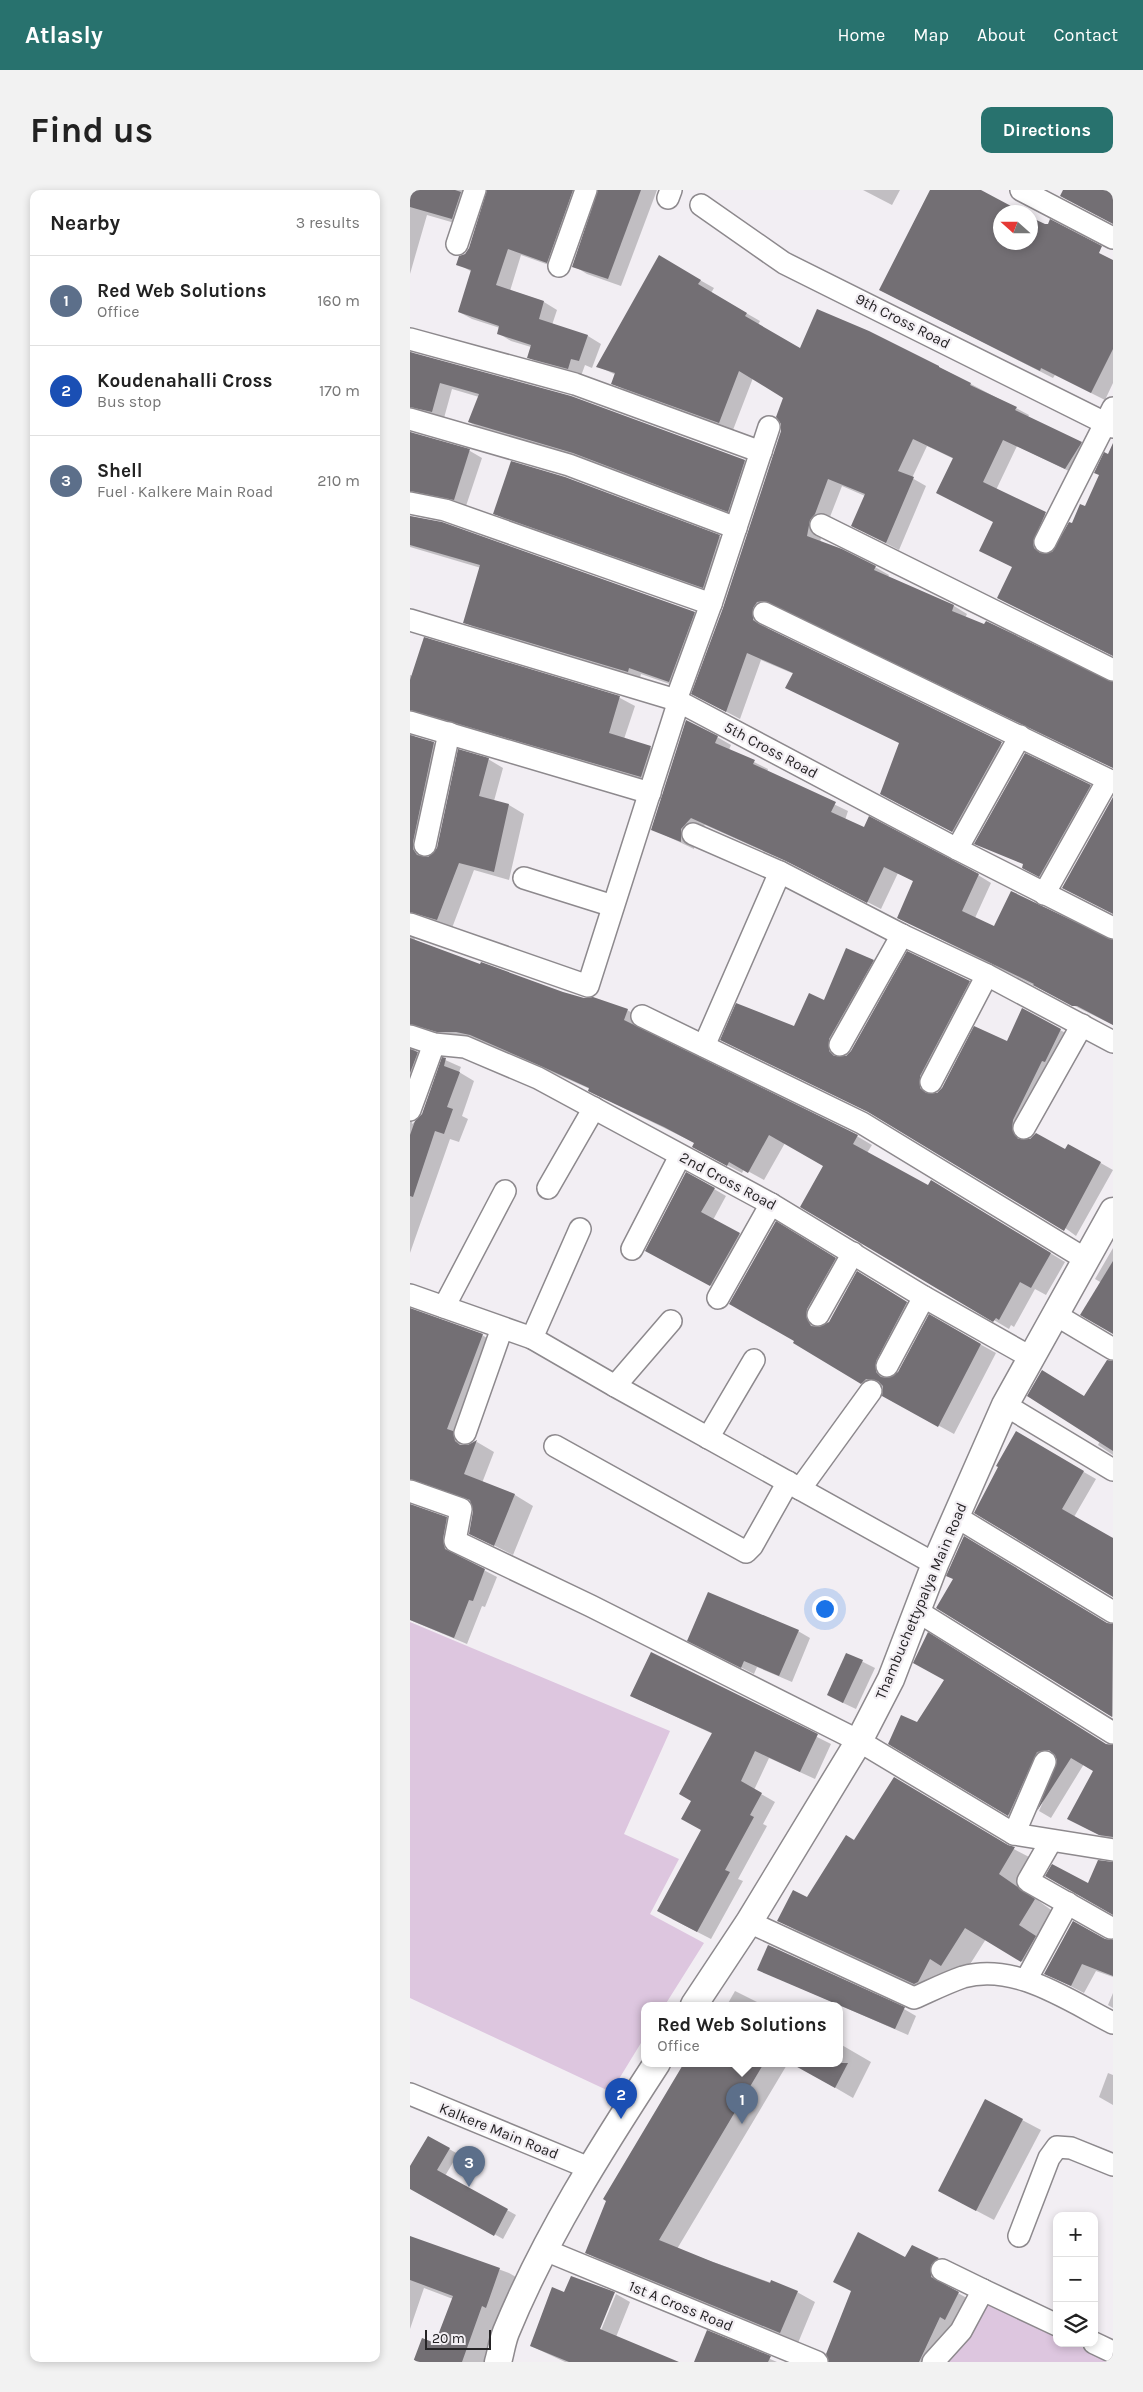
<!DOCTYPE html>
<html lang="en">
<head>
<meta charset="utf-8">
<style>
  :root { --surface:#fff; --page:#f2f2f2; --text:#222; --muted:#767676; --line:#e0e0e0; --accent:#28726e }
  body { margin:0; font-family:Karla,sans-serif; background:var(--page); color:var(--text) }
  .controls { position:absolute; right:15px; bottom:15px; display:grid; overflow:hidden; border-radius:10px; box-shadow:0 2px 8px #0003 }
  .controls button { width:45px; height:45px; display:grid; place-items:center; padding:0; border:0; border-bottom:1px solid var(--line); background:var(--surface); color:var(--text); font:25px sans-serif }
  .compass { position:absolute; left:583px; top:15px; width:45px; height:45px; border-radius:50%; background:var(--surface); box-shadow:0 2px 8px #0003; rotate:291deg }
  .scale { position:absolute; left:15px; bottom:12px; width:66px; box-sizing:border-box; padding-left:5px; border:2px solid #252325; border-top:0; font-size:14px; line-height:18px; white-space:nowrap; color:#252325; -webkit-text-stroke:4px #f2eef3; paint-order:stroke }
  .you { position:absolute; left:414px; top:1418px; width:18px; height:18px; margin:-12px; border:4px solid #fff; border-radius:50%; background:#1a73e8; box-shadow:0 0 0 8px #1a73e833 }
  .badge { display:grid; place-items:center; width:32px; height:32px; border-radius:50%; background:var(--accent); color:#fff; font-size:16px; font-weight:700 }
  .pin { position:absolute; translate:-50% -41px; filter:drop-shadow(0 1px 2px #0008) }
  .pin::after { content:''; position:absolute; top:26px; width:18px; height:15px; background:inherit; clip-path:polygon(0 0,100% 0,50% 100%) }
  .popup { position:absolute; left:231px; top:1812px; width:202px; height:65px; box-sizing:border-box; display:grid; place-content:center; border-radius:10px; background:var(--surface); filter:drop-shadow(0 1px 4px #0005); font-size:16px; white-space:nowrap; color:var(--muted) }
  .popup b { font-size:19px; color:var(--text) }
  .popup::after { content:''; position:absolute; left:50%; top:100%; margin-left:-10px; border:10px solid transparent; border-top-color:var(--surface) }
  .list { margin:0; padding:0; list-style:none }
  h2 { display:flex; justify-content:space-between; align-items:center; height:65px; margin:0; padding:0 20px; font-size:21px }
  h2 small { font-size:16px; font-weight:400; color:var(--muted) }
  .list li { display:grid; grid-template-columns:32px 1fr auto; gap:15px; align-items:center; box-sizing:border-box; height:90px; padding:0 20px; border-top:1px solid var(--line) }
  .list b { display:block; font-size:19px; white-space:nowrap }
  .list p { margin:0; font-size:16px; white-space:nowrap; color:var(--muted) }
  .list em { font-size:16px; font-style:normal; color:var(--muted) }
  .icon { flex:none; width:28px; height:28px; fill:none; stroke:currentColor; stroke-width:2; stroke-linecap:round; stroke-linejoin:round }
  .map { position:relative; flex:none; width:703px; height:2172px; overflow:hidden; border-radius:10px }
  header { display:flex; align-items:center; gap:30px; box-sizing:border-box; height:70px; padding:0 25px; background:var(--accent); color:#fff }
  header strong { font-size:24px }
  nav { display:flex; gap:28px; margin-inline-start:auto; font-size:18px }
  .intro { display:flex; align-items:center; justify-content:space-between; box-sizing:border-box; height:120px; padding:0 30px }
  h1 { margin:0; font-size:35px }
  .button { padding:12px 22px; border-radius:10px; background:var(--accent); color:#fff; font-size:18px; font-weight:700 }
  main { display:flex; gap:30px; padding:0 30px }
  aside { flex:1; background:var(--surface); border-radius:10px; box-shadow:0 2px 8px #0003 }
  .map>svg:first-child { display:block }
  .green { fill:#ddc6df }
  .shadow { fill:#0003 }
  .building { fill:#736f74 }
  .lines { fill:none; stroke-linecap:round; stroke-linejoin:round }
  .minor-casing { stroke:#8d898d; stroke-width:24 }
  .major-casing { stroke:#8d898d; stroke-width:29 }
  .minor { stroke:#fff; stroke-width:21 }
  .major { stroke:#fff; stroke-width:26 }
  .labels { text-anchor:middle; stroke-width:4.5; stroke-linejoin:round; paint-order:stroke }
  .street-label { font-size:15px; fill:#252325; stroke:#f2eef3 }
</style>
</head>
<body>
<header>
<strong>Atlasly</strong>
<nav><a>Home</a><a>Map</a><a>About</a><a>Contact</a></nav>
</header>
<div class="intro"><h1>Find us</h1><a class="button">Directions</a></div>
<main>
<aside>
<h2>Nearby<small>3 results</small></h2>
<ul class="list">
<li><span class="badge" style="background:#5c6f8a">1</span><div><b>Red Web Solutions</b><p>Office</p></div><em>160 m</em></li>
<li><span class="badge" style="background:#1a4fb4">2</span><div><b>Koudenahalli Cross</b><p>Bus stop</p></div><em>170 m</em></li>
<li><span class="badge" style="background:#5c6f8a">3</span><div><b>Shell</b><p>Fuel · Kalkere Main Road</p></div><em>210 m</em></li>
</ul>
</aside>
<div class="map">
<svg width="703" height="2172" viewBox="0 0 703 2172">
  <rect width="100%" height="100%" fill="#f2eef3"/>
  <g class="green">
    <path d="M0 1432 260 1541 214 1644 269 1669 240 1724 294 1753 255 1815H235L234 1848 201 1902 0 1808Z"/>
    <path d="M575 2113 647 2146V2153H663L703 2172H531Z"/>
  </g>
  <g class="shadow">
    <path d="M0 0H69L55 36 17 25 0 84Z"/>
    <path d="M78 0H180L150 79 111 65 100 101 134 112 147 120 142 135 178 146 191 154 182 178 175 175 171 186 131 175 118 167 121 157 101 151 88 143 90 138 62 129 49 122 62 82 48 74 60 59Z"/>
    <path d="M188 0H247L211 96 177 84 164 76Z"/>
    <path d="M453 0H490L482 15Z"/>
    <path d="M521 0H566L610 22H590V52L703 71V193L695 210 645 185 643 188 470 100Z"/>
    <path d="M249 67 304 98 301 103 350 131 348 135 391 159 529 177 606 218 619 225 618 227 685 260 669 286 607 256 586 300 649 331 636 360 637 364 643 363 676 318 703 255V466L588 408 603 377 571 361 584 332 544 269 517 256 502 288 516 296 489 360 456 343 455 306 432 296 418 332 413 338 410 353 465 377 479 385 478 387 544 416 557 424 555 428 703 492V578L368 418 361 420 356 426 357 438 359 441 605 561 556 649 485 611 490 553 384 484 351 470 330 529 296 511 314 419 372 241 374 208 343 188 323 240 216 201 203 193 206 185 187 176Z"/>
    <path d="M0 161 4 164 335 271 347 278 330 328 177 270 71 239 59 232 69 207 42 199 34 228 0 232Z"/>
    <path d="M0 241 3 244 60 261 72 268 56 316 9 307 0 317Z"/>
    <path d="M155 288 310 347 322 353 305 404 96 330 85 323Z"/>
    <path d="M0 323V326L31 333 284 423 296 430 271 498 231 484 230 488 67 439 55 432 71 378 0 357Z"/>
    <path d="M15 449 210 508 225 516 214 549 241 558 256 566 246 595 2 538 5 547 24 553 39 562 17 661 18 669 28 659 78 569 93 578 84 611 99 615 114 624 99 690 64 680 42 738 3 739 5 750 70 776 153 803 217 820 232 828 228 839 445 945 462 955 457 963 519 997 536 1000 655 1072 636 1105 625 1099 604 1137 601 1135 599 1139 392 1016 414 975 375 953 354 990 334 979 332 983 298 965 285 953 205 914 180 899 76 853 62 850 3 851 5 862 22 872 3 925 2 934 13 925 33 869 51 877 49 882 64 891 52 926 58 929 49 952 40 949 0 1063V485L3 486Z"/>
    <path d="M307 547 321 555 319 560 344 572 358 579 357 582 438 621 435 630 568 685 581 693 565 728 585 737 703 750V835L488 728 505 692 488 683 471 719 391 678 295 635 285 647 284 659 242 639Z"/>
    <path d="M680 596 692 603 642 693 626 685 619 675 566 653Z"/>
    <path d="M463 771 475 778 431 857V867H436L559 792 571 799 522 894V905L528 904 597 852 650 840 663 847 613 945 615 950 655 961 659 955 703 980 666 1046 385 838Z"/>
    <path d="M304 999 316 1006 303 1030 342 1051 313 1102 249 1068Z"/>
    <path d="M381 1042 440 1078 412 1128V1137L420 1132 463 1091 512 1121 481 1180V1188L489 1183 519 1126 586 1163 544 1244 473 1205 474 1196 467 1202 385 1153Z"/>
    <path d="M703 1058V1143L692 1093 685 1089Z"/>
    <path d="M0 1119 72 1145 90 1156 55 1250 62 1254 67 1252 84 1262 72 1293 105 1305 123 1316 103 1365 60 1343 65 1321 62 1314 35 1303 0 1285Z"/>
    <path d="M703 1171V1265L688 1255 690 1251 674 1207Z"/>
    <path d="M606 1243 686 1289 664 1327 702 1349 703 1347V1406Z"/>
    <path d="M36 1328 49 1335 45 1357 47 1366 87 1387 75 1417 72 1416 57 1454 0 1430V1335Z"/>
    <path d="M528 1418 703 1434V1527Z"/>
    <path d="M388 1441 400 1448 382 1492 347 1477 344 1484 291 1457Z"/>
    <path d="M241 1464 421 1554 405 1589 359 1568 344 1600 365 1612 353 1634 357 1636 328 1689 333 1691 301 1749 262 1729 292 1640 283 1611 303 1544 221 1506Z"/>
    <path d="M437 1464 465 1478 446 1519 431 1512Z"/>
    <path d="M536 1490 697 1555H703V1652L672 1636 685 1580 674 1574 641 1628 629 1621 648 1577 647 1566 637 1574 612 1632 480 1553 508 1534Z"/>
    <path d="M445 1652 598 1656 625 1670 608 1696 644 1722 628 1748 645 1759 632 1783 576 1749 552 1787 525 1805 389 1742 369 1731 398 1709Z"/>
    <path d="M663 1732 701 1752 703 1751V1787L686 1781 674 1803 635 1783Z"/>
    <path d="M349 1780 494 1819 506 1826 498 1845Z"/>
    <path d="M325 1801 353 1815H317Z"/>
    <path d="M703 1803V1818L698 1815Z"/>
    <path d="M430 1854 461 1872 443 1908 383 1873H430Z"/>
    <path d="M276 1873H378L267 2059 387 2102 405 2112 388 2153 195 2073 177 2063 198 2010 195 2008Z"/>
    <path d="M698 1883 703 1885V1915L689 1907Z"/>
    <path d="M576 1911 631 1940 584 2030 548 2011Z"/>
    <path d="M18 1947 48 1964 35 1986 106 2025 93 2049 0 1997V1979Z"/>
    <path d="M0 2047 99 2083 118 2094 91 2126 75 2172H4L26 2154 43 2109 14 2098 0 2139Z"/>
    <path d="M502 2056 543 2078 536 2084 537 2097 564 2112 522 2172H447Z"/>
    <path d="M162 2088 205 2104H203L187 2144 189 2145 206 2104 220 2112 206 2147 261 2172H155L121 2156 155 2103Z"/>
    <path d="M298 2142 367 2172H286Z"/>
  </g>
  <g class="building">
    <path d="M0 0H45L51 2 42 29 0 17Z"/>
    <path d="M77 0H163L137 73 98 59 86 95 134 111 129 129 178 145 169 171 161 169 158 179 117 168 121 155 87 144 89 136 48 122 61 80 46 75 49 66 55 64 59 58Z"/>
    <path d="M188 0H231L198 89 162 77Z"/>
    <path d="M520 0H571L612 22H590V52H620V27L635 34H638L640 29 692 56 689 63 703 70V159L681 203 631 178 630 181 469 100Z"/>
    <path d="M653 0H703V34L650 6Z"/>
    <path d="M249 65 291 90 288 94 337 123 335 126 390 158 407 119 459 141 529 176V177L561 193 560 195 607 217 605 220 672 252 655 279 593 250 573 292 636 322 623 352 624 358 630 363 642 362 659 332 662 333 670 314 675 316 689 285 684 283 694 262 698 264 703 253V466L587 408 602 377 569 361 583 332 526 303 543 268 503 249 488 281 504 287 476 353 441 336 455 304 418 289 405 324 400 330 397 346 432 359 466 376 464 380 544 415 542 421 574 434 576 431 703 492V578L354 411 347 412 343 418V430L349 434 592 552 542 642 470 604 489 553 375 498 383 483 337 463 316 522 281 504 313 418 371 241V234L366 227 373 208 329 181 309 233 201 194 205 183 186 177Z"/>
    <path d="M0 162 161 206 335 270 318 322 163 263 58 232 69 204 30 193 22 222 0 217Z"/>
    <path d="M0 242 60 259 44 310 0 301Z"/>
    <path d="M101 271 155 287 310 345 293 398 83 324Z"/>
    <path d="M0 326 32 332 285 422 259 492 219 478 218 482 53 433 70 375 0 355Z"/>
    <path d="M14 447 210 506 199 543 241 556 231 587 0 520V490Z"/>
    <path d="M276 530 308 546 305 553 345 570 343 574 426 612 421 622 454 637 459 626 569 684 552 721 584 736 601 701 703 750V835L667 816H662L623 795 624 794 487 728 503 691 474 677 457 713 376 671 281 628 271 639V652L241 640Z"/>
    <path d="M0 545 24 552 3 652V659L7 665 18 667 27 658 48 559 79 568 69 606 99 614 84 682 49 673 27 730 0 722Z"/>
    <path d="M615 563 681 595 629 687 612 678 613 674 564 654Z"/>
    <path d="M703 607V724L652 698Z"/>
    <path d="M0 748 70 774 71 772 153 802 174 808 183 807 218 819 214 830 446 944 448 945 443 954 518 995 521 990 641 1063 621 1098 610 1092 589 1130 586 1128 583 1132 390 1017 413 976 359 945 338 983 319 972 317 976 282 957 284 953 254 937 188 906 178 901 179 898 133 877 60 845 46 842H27L0 834Z"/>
    <path d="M436 758 464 770 419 849V861L424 866H436L441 861 497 761 560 791 510 886V898L516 903H527L532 898 564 836 597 851 612 818 651 839 635 872 632 871 603 930 602 939 608 949H620L626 943 655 959 658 954 691 972 654 1041 458 922 310 850 326 813 384 836 399 803 414 810Z"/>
    <path d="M0 859 8 862 0 883Z"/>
    <path d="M32 867 36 868 34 876 50 882 37 917 43 919 34 944 25 941 3 1007 0 1006V945L5 931 12 924Z"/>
    <path d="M276 982 305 998 291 1022 330 1043 300 1096 235 1061Z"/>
    <path d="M366 1031 426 1068 397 1119 396 1126 401 1136 409 1137 419 1132 447 1081 497 1112 466 1171V1182L471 1187 478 1188 488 1182 519 1124 571 1154 528 1237 472 1206 473 1196 468 1191 456 1189 451 1194 383 1153 384 1151 319 1114Z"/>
    <path d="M703 1071V1144L670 1125Z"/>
    <path d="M0 1118 73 1144 37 1239 43 1241 45 1251 50 1255H58L67 1250 54 1284 105 1304 84 1356 59 1344 63 1321 60 1310 0 1289Z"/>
    <path d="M697 1170 703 1171V1261L617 1206 632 1180 674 1206Z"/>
    <path d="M606 1241 674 1281 652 1319 703 1348V1407L564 1323 588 1277 586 1276Z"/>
    <path d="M0 1314 37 1327 33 1349 35 1359 75 1379 63 1411 59 1410 44 1448 0 1430Z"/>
    <path d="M554 1346 697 1433 703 1434 702 1527 526 1418 543 1389 536 1386Z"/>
    <path d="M298 1402 389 1440 369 1486 334 1471 331 1478 277 1451Z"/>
    <path d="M518 1442 696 1554 703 1555V1647L689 1645 657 1629 683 1581 661 1568 627 1621 647 1571 645 1565 639 1560 627 1562 598 1626 478 1554 491 1525 507 1532 534 1490 503 1473Z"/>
    <path d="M241 1462 408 1544 390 1582 345 1561 331 1591 352 1603 340 1625 344 1627 315 1680 320 1682 287 1742 247 1721 291 1640 271 1629 281 1611 269 1604 302 1543 220 1506Z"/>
    <path d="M436 1463 453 1470 433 1513 417 1505Z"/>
    <path d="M484 1587 598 1655 605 1657 589 1684 625 1709 609 1735 626 1746 611 1772 555 1738 531 1776 520 1769 508 1792 504 1794 367 1731 383 1700 397 1707 436 1645 444 1650Z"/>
    <path d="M688 1670 703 1672V1725L635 1686 642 1674 678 1693Z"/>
    <path d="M663 1731 695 1749 703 1750V1786L672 1774 661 1796 634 1784Z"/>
    <path d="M358 1755 495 1817 485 1839 347 1780Z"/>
    <path d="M274 1873H354L249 2050 303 2072 360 2093 361 2090 388 2101 370 2143 175 2063 196 2011 193 2009Z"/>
    <path d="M380 1873H438L425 1898Z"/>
    <path d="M575 1909 613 1929 566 2021 528 2001Z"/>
    <path d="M18 1946 40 1958 27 1980 98 2019 84 2046 0 1999V1976Z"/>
    <path d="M448 2042 495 2067 502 2055 529 2068 521 2075V2087L549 2102 535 2130 530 2127 509 2172H419L416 2164 441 2101 423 2092Z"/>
    <path d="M0 2046 90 2078 76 2118 72 2116 52 2172H3L12 2148 25 2153 43 2106 0 2090Z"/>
    <path d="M161 2086 205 2102 190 2139 269 2172H159L120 2156 142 2097 154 2102Z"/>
    <path d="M297 2140 361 2166 358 2172H284Z"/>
  </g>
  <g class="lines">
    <g class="minor-casing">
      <g id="minor">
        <path d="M611 0 703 48"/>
        <path d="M258 8 261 0"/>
        <path d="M291 15 374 73 703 237"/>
        <path d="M47 54 65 0"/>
        <path d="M149 76 176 0"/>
        <path d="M0 149 165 194 351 262"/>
        <path d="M0 229 159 275 326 338"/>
        <path d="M0 313 35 320 301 414"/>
        <path d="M411 335 703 480"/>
        <path d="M635 352 703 218"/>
        <path d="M354 423 703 592"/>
        <path d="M0 430 266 510 547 659 703 738"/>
        <path d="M0 532 240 603"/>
        <path d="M283 644 370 682 492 745 577 785 703 852"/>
        <path d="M15 655 39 543"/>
        <path d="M547 659 610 546"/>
        <path d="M114 688 203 716"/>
        <path d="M634 704 698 590"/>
        <path d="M0 734 178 796 266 520V510L301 414 359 237"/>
        <path d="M232 826 452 933 677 1070"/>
        <path d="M0 846 24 854 55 857 128 888 361 1014 514 1107 622 1168"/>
        <path d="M430 855 492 745"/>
        <path d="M294 856 370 682"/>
        <path d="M521 892 577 785"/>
        <path d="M0 920 24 854"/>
        <path d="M614 938 672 835"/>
        <path d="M138 998 184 918"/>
        <path d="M222 1059 270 966"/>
        <path d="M0 1105 122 1148 205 1196 525 1374"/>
        <path d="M308 1108 361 1014"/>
        <path d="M34 1117 95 1001"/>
        <path d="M408 1125 443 1063"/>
        <path d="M646 1125 703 1159"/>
        <path d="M122 1148 170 1039"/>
        <path d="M477 1176 514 1107"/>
        <path d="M205 1196 261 1131"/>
        <path d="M595 1215 703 1280"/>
        <path d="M55 1243 92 1138"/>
        <path d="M298 1248 344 1170"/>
        <path d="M145 1256 336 1362 342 1356 378 1292"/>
        <path d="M390 1299 461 1201"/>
        <path d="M0 1301 51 1319 45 1351 181 1416 449 1551 604 1644 703 1660"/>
        <path d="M545 1326 703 1422"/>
        <path d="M507 1421 703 1543"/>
        <path d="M604 1644 635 1572"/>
        <path d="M641 1651 618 1691 701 1738"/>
        <path d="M339 1732 504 1808C520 1801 536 1793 553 1787 605 1772 659 1811 703 1833"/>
        <path d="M616 1790 658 1713"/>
        <path d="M0 1904 179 1978"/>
        <path d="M609 2046 639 1968 647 1957 661 1958 703 1975"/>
        <path d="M135 2060 407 2172"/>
        <path d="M532 2080 573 2100"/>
        <path d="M684 2153 703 2162"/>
        <path d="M523 2172 551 2141 573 2100 647 2135"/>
      </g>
    </g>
    <g class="major-casing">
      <g id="major">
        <path d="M284 1815 339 1732 449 1551 481 1489 525 1374 595 1215 703 1021"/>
        <path d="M88 2172C91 2162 92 2152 96 2142 135 2047 191 1959 247 1873"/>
      </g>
    </g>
    <use href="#minor" class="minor"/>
    <use href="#major" class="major"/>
  </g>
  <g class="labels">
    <g class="street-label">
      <text transform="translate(493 131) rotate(27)" y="5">9th Cross Road</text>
      <text transform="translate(361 560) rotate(28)" y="5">5th Cross Road</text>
      <text transform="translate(318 991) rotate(28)" y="5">2nd Cross Road</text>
      <text transform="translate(511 1411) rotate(-67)" y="5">Thambuchettypalya Main Road</text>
      <text transform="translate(89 1941) rotate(22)" y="5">Kalkere Main Road</text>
      <text transform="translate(271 2116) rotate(22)" y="5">1st A Cross Road</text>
    </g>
  </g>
</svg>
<div class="controls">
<button>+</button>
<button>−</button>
<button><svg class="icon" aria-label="layers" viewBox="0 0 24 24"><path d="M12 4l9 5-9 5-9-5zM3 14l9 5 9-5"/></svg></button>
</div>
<svg class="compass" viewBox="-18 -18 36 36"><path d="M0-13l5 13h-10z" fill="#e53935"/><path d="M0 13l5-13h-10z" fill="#767676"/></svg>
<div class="scale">20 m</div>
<div class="you"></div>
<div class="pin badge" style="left:332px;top:1934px;background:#5c6f8a">1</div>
<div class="popup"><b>Red Web Solutions</b>Office</div>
<div class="pin badge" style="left:211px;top:1929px;background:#1a4fb4">2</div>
<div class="pin badge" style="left:59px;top:1997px;background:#5c6f8a">3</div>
</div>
</main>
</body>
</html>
